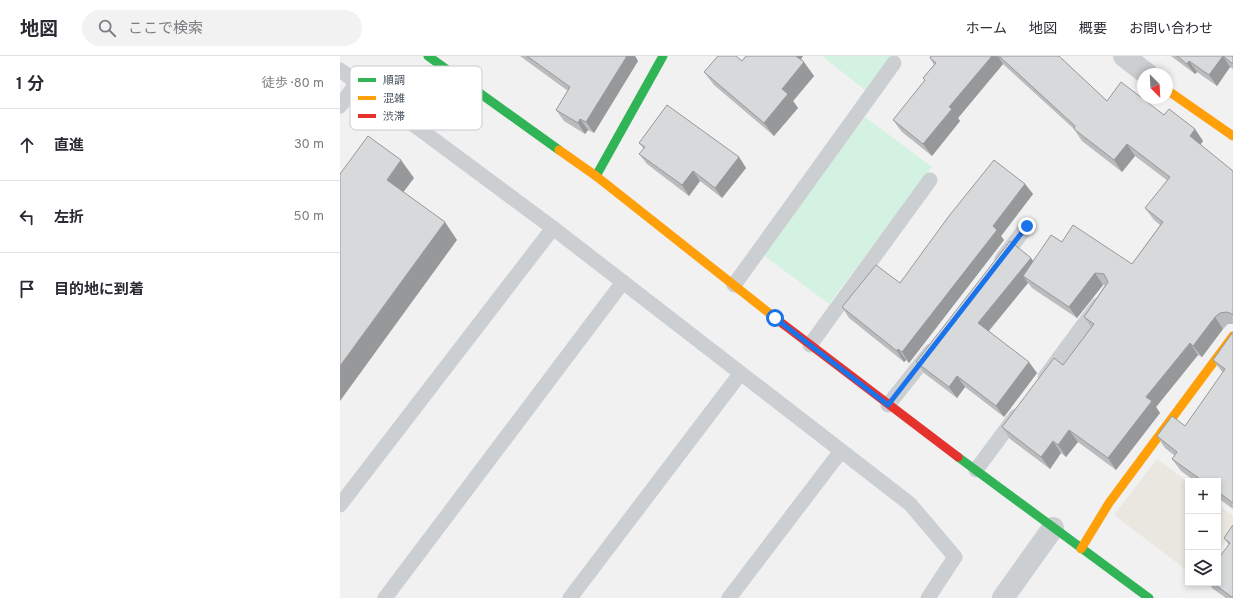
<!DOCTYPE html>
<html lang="ja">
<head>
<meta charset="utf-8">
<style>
  :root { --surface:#fff; --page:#f2f2f3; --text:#2b2b33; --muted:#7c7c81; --line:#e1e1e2 }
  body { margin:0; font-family:Overpass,"Noto Sans JP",sans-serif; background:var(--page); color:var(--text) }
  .controls { position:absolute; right:12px; bottom:12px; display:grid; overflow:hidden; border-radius:0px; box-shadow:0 2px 6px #0003 }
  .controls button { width:36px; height:36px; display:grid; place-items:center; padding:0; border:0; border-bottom:1px solid var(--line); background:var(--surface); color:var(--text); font:20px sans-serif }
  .compass { position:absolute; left:797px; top:12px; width:36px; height:36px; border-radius:50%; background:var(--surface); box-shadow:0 2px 6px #0003; rotate:156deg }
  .stop { position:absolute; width:12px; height:12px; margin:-9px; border:3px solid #1a73e8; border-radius:50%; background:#fff }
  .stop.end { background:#1a73e8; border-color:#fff; box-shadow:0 1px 4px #0008 }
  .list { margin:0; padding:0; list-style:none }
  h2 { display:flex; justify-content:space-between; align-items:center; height:52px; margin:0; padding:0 16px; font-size:17px }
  h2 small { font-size:13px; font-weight:400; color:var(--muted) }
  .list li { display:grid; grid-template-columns:26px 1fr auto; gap:12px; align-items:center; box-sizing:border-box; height:72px; padding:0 16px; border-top:1px solid var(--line) }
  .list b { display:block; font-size:15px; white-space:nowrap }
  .list em { font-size:13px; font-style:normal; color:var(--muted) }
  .icon { flex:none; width:22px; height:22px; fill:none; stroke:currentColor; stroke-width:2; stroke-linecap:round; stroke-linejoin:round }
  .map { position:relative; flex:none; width:893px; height:542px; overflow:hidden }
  header { display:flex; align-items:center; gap:24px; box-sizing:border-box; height:56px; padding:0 20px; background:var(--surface); border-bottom:1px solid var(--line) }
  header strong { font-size:19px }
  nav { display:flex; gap:22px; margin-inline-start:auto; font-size:14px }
  .search { width:280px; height:36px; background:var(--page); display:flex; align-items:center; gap:10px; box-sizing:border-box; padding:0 14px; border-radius:22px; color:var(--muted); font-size:15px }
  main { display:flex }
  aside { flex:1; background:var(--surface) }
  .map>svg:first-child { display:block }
  .green { fill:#d4f2e1 }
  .sand { fill:#e9e7e0 }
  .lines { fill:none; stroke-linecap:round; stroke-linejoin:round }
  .lane { stroke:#cccfd2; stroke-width:15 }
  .street { stroke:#cccfd2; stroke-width:22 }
  .fast { stroke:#30b455; stroke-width:9 }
  .slow { stroke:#ff9f0a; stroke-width:9 }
  .jam { stroke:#e5322d; stroke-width:9 }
  .wall { fill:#babbbc }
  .shaded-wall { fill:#979899 }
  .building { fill:#d8d9db; stroke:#979899 }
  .route { stroke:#1a73e8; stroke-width:5 }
  .key { fill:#fff; stroke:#c8cbcf; stroke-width:1 }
  .key-label { font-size:11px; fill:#47525e }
</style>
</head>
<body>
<header>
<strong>地図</strong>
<div class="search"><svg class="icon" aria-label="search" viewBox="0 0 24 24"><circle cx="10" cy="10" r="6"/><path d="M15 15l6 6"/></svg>ここで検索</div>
<nav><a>ホーム</a><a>地図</a><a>概要</a><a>お問い合わせ</a></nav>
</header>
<main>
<aside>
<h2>1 分<small>徒歩 · 80 m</small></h2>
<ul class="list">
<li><svg class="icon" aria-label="ahead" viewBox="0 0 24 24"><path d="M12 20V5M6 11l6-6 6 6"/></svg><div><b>直進</b></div><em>30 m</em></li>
<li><svg class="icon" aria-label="left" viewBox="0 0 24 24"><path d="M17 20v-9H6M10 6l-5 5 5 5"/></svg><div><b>左折</b></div><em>50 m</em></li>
<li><svg class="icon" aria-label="arrive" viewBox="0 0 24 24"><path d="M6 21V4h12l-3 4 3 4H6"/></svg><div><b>目的地に到着</b></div></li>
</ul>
</aside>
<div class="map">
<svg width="893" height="542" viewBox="0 0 893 542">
  <rect width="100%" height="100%" fill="#f1f1f1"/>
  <g class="green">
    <path d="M482 0H552L525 34Z"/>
    <path d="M525 61 592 111 489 248 422 198Z"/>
  </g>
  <g class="sand">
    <path d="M817 403 848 426V515L774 459Z"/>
    <path d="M878 449 893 460V477L878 496Z"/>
  </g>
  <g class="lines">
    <g class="lane">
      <path d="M0 14 213 172 570 448 615 501 588 542"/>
      <path d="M0 50 16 28"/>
      <path d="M662 203 687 170"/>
      <path d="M394 229 554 7"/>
      <path d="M470 289 590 124"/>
      <path d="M705 321 758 249"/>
      <path d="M548 349 591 295"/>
      <path d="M636 414 676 360"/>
      <path d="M0 449 213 172"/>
      <path d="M45 542 283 226"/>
      <path d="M230 542 400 318"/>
      <path d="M389 542 501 395"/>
    </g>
    <g class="street">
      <path d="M784 0 807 18"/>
      <path d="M663 542 713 472"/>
    </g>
    <g class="fast">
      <path d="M88 0 219 94"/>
      <path d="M256 120 323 0"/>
      <path d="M618 401 809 542"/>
    </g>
    <g class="slow">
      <path d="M827 34 893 80"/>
      <path d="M219 94 256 120 443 268"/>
      <path d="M741 493 769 447 893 280"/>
    </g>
    <path class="jam" d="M443 268 618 401"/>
  </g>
  <g class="wall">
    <path d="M180 0H295L298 5 254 77 248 74 245 78 224 65 216 54 228 35Z"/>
    <path d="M406 0H463L461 3 474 20 453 45 458 52 434 80 374 29 364 16 402 5Z"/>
    <path d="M591 0H719L767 45 824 59 855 73 863 85 860 89 893 115V268H888L883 273 862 301 858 299 816 351 820 357 776 414 738 386 726 401 721 397 710 413 670 383 662 371 723 309 751 271 744 261 765 229H763L737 262 692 232 688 227 649 275 697 317 664 361 625 331 617 342 584 317 576 306 691 202 693 205 722 186 792 208 820 169 814 164 805 152 828 125 795 100 782 116 742 85 734 73 663 8 618 62 620 65 592 100 562 76 553 64 585 25 583 22 594 9 590 2Z"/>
    <path d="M831 0H893V13L890 11 877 30 857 16 855 18Z"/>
    <path d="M299 87 399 101 406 112 382 142 360 125 349 140 307 108 299 98 304 93Z"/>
    <path d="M685 128 693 138 661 180 664 184 569 307 566 304 564 306 509 262 502 251 560 227Z"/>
    <path d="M893 276V453L878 442V425H855L841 415 832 403 835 400 825 392 817 380 845 370 883 317 873 304Z"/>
    <path d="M893 469V542H886L872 532 869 527H878L889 489 884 482Z"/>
  </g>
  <g class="shaded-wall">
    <path d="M287 0H295L298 5 254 77 246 66Z"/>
    <path d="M453 0H463L458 7Z"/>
    <path d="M652 0H658L663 8 618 62 620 65 592 100 583 88 609 51Z"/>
    <path d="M883 0 890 11 877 30 869 19Z"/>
    <path d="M849 5 857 16 855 18 847 8Z"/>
    <path d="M464 6 474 20 453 45 458 52 434 80 424 67 442 33Z"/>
    <path d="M240 63 248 74 245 78 238 67Z"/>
    <path d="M855 73 863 85 858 92 850 80Z"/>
    <path d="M787 88 795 100 782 116 774 104Z"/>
    <path d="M399 101 406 112 382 142 375 132Z"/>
    <path d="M61 104 74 122 59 142 47 124Z"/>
    <path d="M353 115 360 125 349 140 342 129Z"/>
    <path d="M685 128 693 138 661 180 664 184 569 307 562 296 653 170Z"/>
    <path d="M105 166 117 184 0 345V310Z"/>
    <path d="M691 202 699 214 683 220 688 227 646 278 638 267Z"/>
    <path d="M755 217 763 229 737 262 729 251Z"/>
    <path d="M875 261 883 273 862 301 853 290Z"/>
    <path d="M850 287 858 299 816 351 820 357 776 414 768 402 806 341Z"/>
    <path d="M558 293 566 304 564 306 557 295Z"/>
    <path d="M689 306 697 317 664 361 656 350Z"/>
    <path d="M617 320 625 331 617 342 609 331Z"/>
    <path d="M729 374 738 386 726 401 718 389Z"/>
    <path d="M713 385 721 397 710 413 701 401Z"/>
  </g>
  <g class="building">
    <path d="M187 0H287L246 66 240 63 238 67 216 54 230 31Z"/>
    <path d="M378 0H396L402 5 406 0H456L464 6 442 33 448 38 424 67 364 16Z"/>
    <path d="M591 0H652L609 51 612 53 583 88 553 64 585 24 583 22 596 7 590 2Z"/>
    <path d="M659 0H719L767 45 781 26 824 59 829 53 855 73 850 80 893 115V259L892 258 887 256 880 257 875 261 853 290 850 287 806 341 812 345 768 402 729 374 718 389 713 385 701 401 662 371 714 302 723 309 754 268 744 261 768 226 764 218 755 217 729 251 683 220 711 179 722 186 733 169 792 208 823 166 805 152 830 121 787 88 774 104 734 73 735 70Z"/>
    <path d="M837 0H893V8L883 0 869 19 849 5 847 8Z"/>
    <path d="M327 49 399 101 375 132 353 115 342 129 299 98 305 91 299 87Z"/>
    <path d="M28 80 61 104 47 124 105 166 0 310V118Z"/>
    <path d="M654 104 685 128 653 170 657 174 562 296 558 293 557 295 502 251 536 209 560 227 609 160Z"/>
    <path d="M670 185 691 202 638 267 689 306 656 350 617 320 609 331 576 306Z"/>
    <path d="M893 276V447L878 436V425H863L832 403 837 396 817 380 832 360 845 370 885 313 873 304Z"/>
    <path d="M893 469V542L873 527H878V503L890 487 884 482Z"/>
  </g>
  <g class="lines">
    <path class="route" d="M435 262 548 349 687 170"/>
  </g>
  <rect x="10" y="10" width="132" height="64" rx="6" class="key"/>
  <rect x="18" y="22" width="18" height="4" fill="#30b455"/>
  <rect x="18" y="40" width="18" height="4" fill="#ff9f0a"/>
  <rect x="18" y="58" width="18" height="4" fill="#e5322d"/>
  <g class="key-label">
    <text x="43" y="28">順調</text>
    <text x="43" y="46">混雑</text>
    <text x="43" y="64">渋滞</text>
  </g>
</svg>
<div class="controls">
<button>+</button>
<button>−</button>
<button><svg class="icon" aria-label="layers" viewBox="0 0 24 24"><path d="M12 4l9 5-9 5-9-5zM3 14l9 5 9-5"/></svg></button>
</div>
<svg class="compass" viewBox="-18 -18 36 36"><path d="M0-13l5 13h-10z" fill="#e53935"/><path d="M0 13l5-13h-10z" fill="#7c7c81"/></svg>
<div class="stop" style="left:435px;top:262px"></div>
<div class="stop end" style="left:687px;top:170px"></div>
</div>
</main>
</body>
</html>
